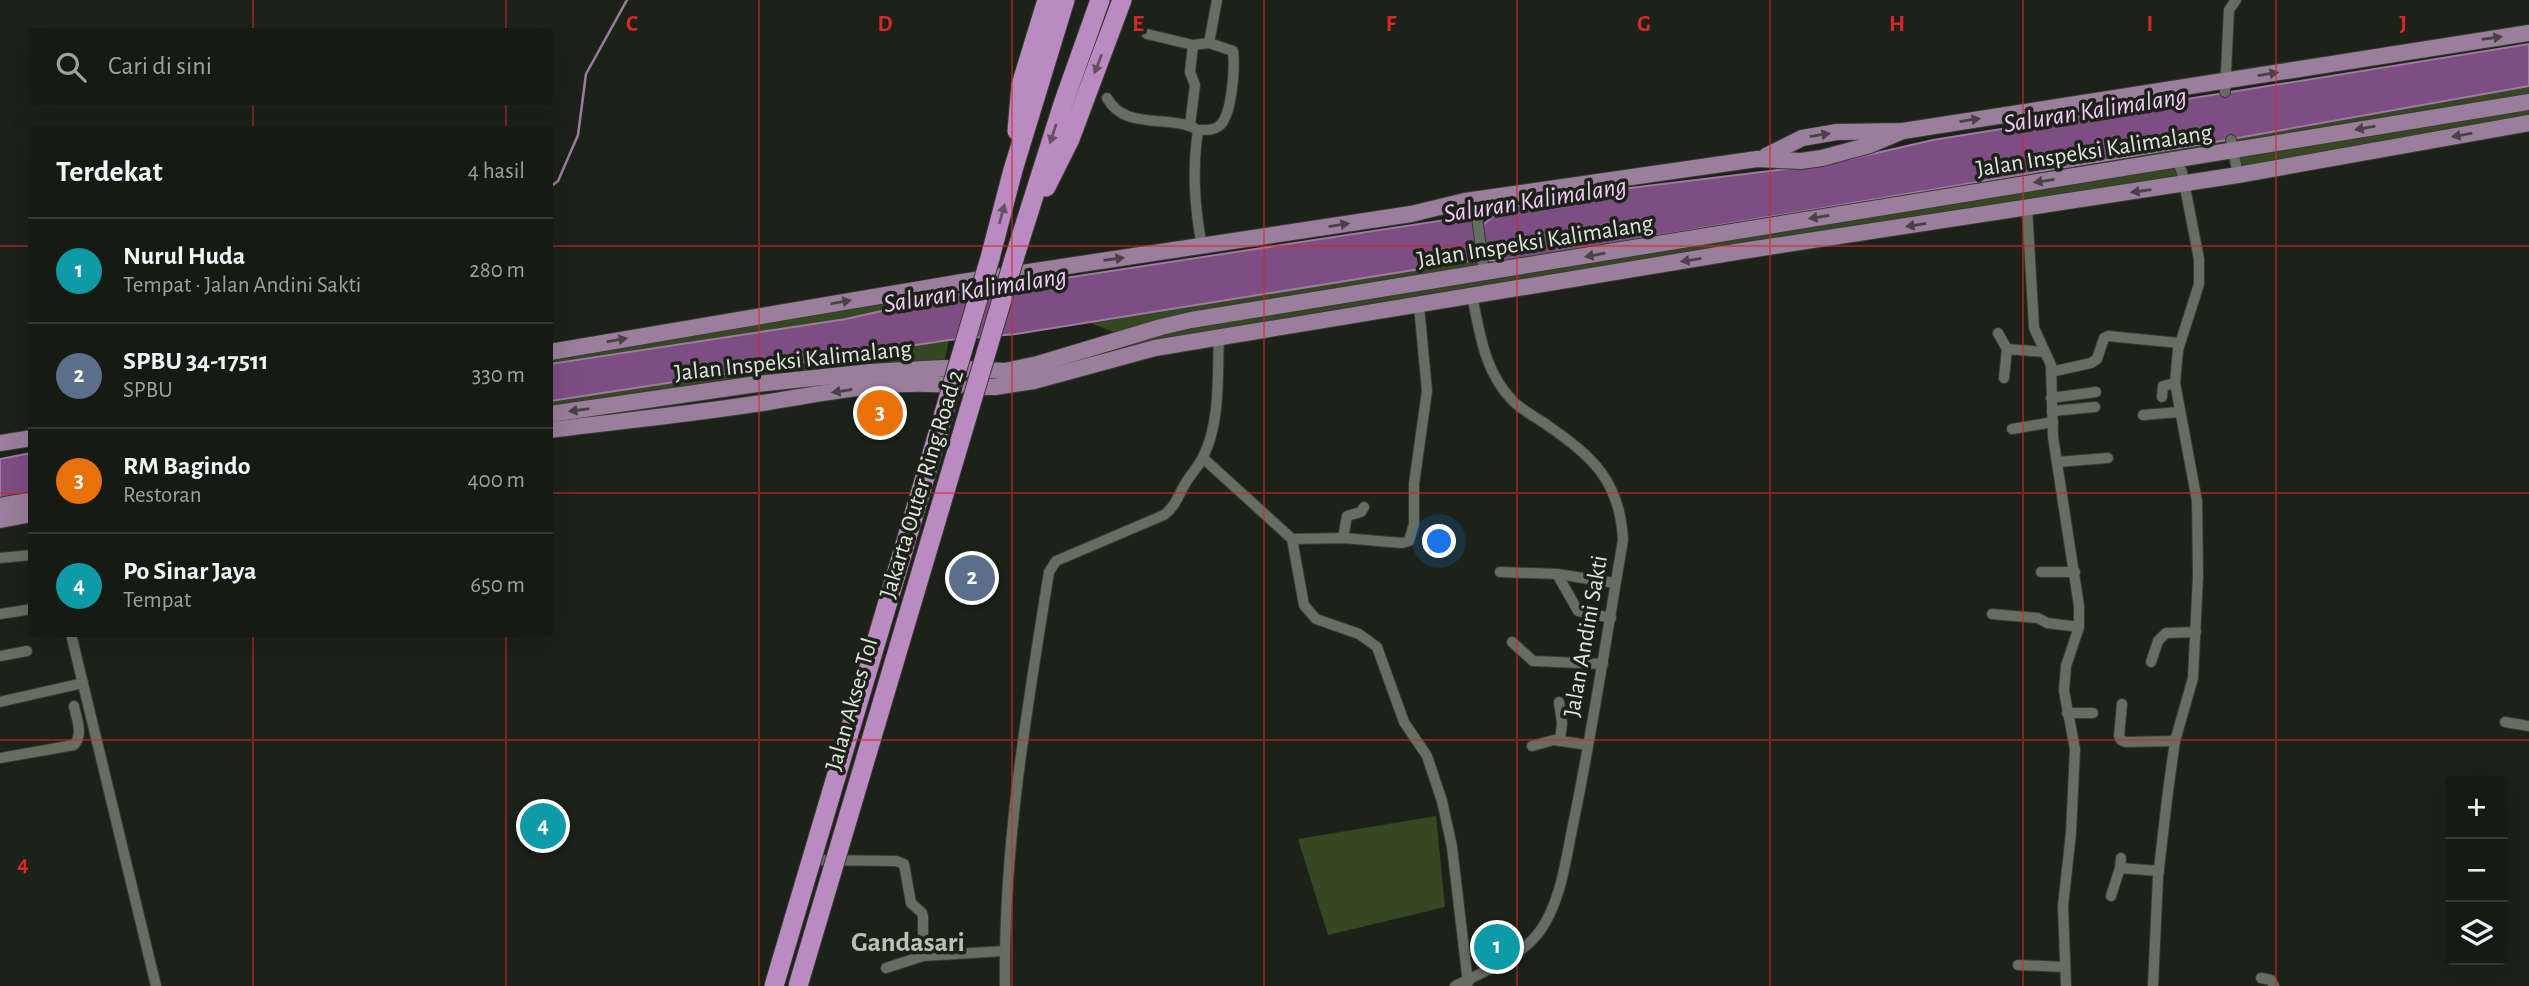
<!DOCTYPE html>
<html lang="id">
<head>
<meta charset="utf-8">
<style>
  :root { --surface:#151a12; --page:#222720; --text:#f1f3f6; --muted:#9da19f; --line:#343832; --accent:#8c9099 }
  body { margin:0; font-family:"Alegreya Sans",sans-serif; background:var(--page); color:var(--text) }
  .controls { position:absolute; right:21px; bottom:21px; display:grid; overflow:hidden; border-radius:7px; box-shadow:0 7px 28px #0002 }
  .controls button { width:63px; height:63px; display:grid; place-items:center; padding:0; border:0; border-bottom:2px solid var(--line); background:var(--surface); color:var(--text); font:35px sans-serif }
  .you { position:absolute; left:1440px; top:542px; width:24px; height:24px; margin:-18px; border:5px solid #fff; border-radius:50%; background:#1a73e8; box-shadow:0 0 0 10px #1a73e833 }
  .badge { display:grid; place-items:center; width:46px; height:46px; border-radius:50%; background:var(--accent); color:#fff; font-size:23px; font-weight:700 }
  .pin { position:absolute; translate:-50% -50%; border:4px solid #fff; box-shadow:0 2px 7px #0006 }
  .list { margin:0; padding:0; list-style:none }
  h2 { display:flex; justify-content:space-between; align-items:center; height:91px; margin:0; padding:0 28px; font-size:30px }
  h2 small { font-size:23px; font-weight:400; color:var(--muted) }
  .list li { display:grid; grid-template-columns:46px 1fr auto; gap:21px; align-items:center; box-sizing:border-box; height:105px; padding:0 28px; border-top:2px solid var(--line) }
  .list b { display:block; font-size:26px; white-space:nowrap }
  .list p { margin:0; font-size:23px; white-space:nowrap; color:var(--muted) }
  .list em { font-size:23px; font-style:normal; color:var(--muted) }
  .icon { flex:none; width:38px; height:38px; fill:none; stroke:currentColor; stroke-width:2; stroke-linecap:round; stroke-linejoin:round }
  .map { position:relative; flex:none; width:2529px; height:986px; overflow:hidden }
  .search { position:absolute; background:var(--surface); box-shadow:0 7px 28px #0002; left:28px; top:28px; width:525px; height:77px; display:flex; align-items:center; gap:18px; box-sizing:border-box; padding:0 24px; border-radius:7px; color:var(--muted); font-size:26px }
  .panel { position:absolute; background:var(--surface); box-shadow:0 7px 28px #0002; left:28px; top:126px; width:525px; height:511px; border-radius:7px }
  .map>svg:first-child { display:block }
  .green { fill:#364823 }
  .water { fill:#7e4d84; stroke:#9c7b9f; stroke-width:2 }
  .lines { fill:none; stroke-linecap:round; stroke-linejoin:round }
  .stream { stroke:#9c7b9f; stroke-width:2.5 }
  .street-casing { stroke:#373b34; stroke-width:12 }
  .primary-casing { stroke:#373b34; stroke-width:18 }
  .highway-casing { stroke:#373b34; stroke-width:21 }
  .street { stroke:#666d61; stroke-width:10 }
  .primary { stroke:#9a7e9b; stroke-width:16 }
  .highway { stroke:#bc8ac2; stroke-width:19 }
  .highway-bridge-casing { stroke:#373b34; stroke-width:21; stroke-linecap:butt }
  .highway-bridge { stroke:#bc8ac2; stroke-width:19 }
  .oneway { fill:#484246 }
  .oneway2 { fill:#645164 }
  .grid { fill:none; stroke:#d62828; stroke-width:2; stroke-opacity:0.55 }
  .labels { text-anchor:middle; stroke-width:7; stroke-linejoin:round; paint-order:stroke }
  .street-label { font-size:24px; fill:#e1e5de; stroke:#1c2218 }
  .water-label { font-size:26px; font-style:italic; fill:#f6cbfb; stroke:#1c2218 }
  .quarter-label { font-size:28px; font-weight:bold; fill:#bbc2b4; stroke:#1c2218 }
  .grid-label { font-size:23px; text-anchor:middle; font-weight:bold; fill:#d62828; stroke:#1c2218; stroke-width:7; stroke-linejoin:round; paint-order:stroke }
</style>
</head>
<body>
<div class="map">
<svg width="2529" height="986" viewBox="0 0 2529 986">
  <rect width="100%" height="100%" fill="#1c2218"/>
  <g class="green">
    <path d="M2529 86V123L2238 175 2232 151 2177 159 2185 184 1131 353 1126 337 1088 322 1482 259 1501 262 2215 142Z"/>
    <path d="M962 282 948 296 846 319 550 364V351Z"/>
    <path d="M949 340 943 368 640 401 643 418 550 430V401Z"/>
    <path d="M1436 816 1445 907 1328 935 1298 839Z"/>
  </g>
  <g class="water">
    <path d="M2529 44V86L2215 142 1501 262 1482 259 1016 334 949 340 550 401V364L846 319 948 296 1471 216 1474 225 1484 224 1501 209 1622 189 1828 164 1933 140Z"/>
    <path d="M31 453V492L0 498V459Z"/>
  </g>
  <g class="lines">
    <path class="stream" d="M550 187 558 181 578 135 586 74 627 0"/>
    <g class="street-casing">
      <g id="street">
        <path d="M1147 34 1193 45 1209 43 1233 51C1235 67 1232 117 1219 126 1213 131 1205 130 1198 130"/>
        <path d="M1209 43 1217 0"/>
        <path d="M2225 92 2229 10 2236 0"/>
        <path d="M1107 98C1126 132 1169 113 1198 130 1192 170 1194 206 1202 246"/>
        <path d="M1190 125 1195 85 1190 72 1193 45"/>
        <path d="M2231 140 2238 175"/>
        <path d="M1475 200 1484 273"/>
        <path d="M2027 207 2034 328 2051 365 2053 437 2079 606V627L2066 666 2064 691 2075 749 2071 833 2063 906 2066 986"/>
        <path d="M1998 333 2007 349 2045 352"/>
        <path d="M2051 372 2091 363 2097 359 2104 338 2108 336 2179 343"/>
        <path d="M2004 378 2007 349"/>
        <path d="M2162 397 2163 386 2175 383"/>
        <path d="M2051 398 2096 392"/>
        <path d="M2052 411 2095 407"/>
        <path d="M2143 415 2179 412"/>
        <path d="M2012 429 2053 422"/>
        <path d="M1203 458 1292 539 1304 605 1316 619 1359 634 1377 647 1404 722 1427 756 1442 801 1452 847 1468 983"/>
        <path d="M2057 462 2108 458"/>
        <path d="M1343 538 1347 516 1361 512 1364 507"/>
        <path d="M1292 539 1343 538 1402 543 1409 541 1414 524V484L1427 391 1419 306"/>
        <path d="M0 558 32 555"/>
        <path d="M1500 572 1557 574 1615 583"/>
        <path d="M2041 572H2075"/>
        <path d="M1557 574 1578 611 1611 618"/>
        <path d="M0 614 32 609"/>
        <path d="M1992 614 2038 618 2047 623 2079 627"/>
        <path d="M71 634 156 986"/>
        <path d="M1512 642 1533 661 1603 664"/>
        <path d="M0 656 27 651"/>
        <path d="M2151 662 2158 641 2166 633 2196 632"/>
        <path d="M0 702 83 683"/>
        <path d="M1559 702 1562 723 1560 741"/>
        <path d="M2122 704 2119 736 2121 740 2126 742 2175 741"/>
        <path d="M2067 713H2093"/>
        <path d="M2505 722 2529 726"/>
        <path d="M1532 746 1554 740 1588 745"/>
        <path d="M0 758 74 745C84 734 76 718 74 706"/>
        <path d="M2121 858 2120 868 2159 871"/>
        <path d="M816 860 896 861 904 864 911 903 922 913 923 917V956"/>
        <path d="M2111 896 2120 868"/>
        <path d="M2018 965 2065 967"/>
        <path d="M886 968 923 956 1004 951"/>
        <path d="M2261 978 2271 980 2274 986"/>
        <path d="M1005 986C1003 847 1027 709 1049 572L1056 561 1164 515C1175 507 1178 496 1185 484 1190 475 1199 466 1203 457 1221 421 1217 376 1219 338"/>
        <path d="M1455 986C1483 972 1520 958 1540 931 1562 900 1566 856 1574 820 1593 727 1607 633 1623 540 1620 481 1593 457 1547 425 1536 417 1521 410 1512 400 1484 371 1480 333 1472 296"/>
        <path d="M2153 986 2158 877 2168 791 2175 741 2193 678 2198 576 2197 501 2175 383 2178 350 2199 284V259L2182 172 2176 159"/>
      </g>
    </g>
    <g class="primary-casing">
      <g id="primary">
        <path d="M1766 156 1802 138 1837 132 1903 131 2529 33"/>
        <path d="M550 352 962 282 1411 214 1465 201 1757 159 1801 161 1822 158 1870 145 1903 131"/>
        <path d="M971 387H995L1034 381 1155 348 1742 251 2238 175 2529 123"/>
        <path d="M550 414 757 384 870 372 943 368 1005 371 1038 364 1161 327 1191 320 2529 102"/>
        <path d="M550 430C620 421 691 414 762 403 827 393 892 378 958 386"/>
        <path d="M0 443 32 438"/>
        <path d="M0 506 32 500"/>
        <path d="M0 520 32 514"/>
      </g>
    </g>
    <g class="highway-casing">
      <g id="highway">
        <path d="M1017 131 1021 85 1047 0"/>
        <path d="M1046 187 1070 139 1122 0"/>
        <path d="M990 258 1013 170 1065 0"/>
        <path d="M1014 259 1063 104 1100 0"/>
      </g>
    </g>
    <use href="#street" class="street"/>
    <use href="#primary" class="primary"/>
    <use href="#highway" class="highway"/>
    <g class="highway-bridge-casing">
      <g id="highway-bridge">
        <path d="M774 986 990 258"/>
        <path d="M798 986 1014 259"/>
      </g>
    </g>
    <use href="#highway-bridge" class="highway-bridge"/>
  </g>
  <defs><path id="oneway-solid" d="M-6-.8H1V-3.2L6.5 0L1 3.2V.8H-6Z" transform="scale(1.75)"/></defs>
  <g class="oneway">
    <use href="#oneway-solid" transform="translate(2492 38) rotate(-8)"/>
    <use href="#oneway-solid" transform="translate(2268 74) rotate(-9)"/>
    <use href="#oneway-solid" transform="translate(1970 120) rotate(-9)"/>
    <use href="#oneway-solid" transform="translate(2365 128) rotate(170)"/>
    <use href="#oneway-solid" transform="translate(1820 135) rotate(-9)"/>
    <use href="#oneway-solid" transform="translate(2462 135) rotate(170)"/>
    <use href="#oneway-solid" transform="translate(2044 181) rotate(171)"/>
    <use href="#oneway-solid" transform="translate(2141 191) rotate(172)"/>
    <use href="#oneway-solid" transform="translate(1819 217) rotate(171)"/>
    <use href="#oneway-solid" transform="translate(1339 225) rotate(-9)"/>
    <use href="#oneway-solid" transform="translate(1916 225) rotate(171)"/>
    <use href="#oneway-solid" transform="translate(1595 255) rotate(170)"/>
    <use href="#oneway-solid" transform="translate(1114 259) rotate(-8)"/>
    <use href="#oneway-solid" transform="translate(1691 260) rotate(171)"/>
    <use href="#oneway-solid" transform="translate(841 302) rotate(-10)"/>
    <use href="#oneway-solid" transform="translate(617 340) rotate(-10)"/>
    <use href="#oneway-solid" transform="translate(842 391) rotate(171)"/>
    <use href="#oneway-solid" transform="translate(579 410) rotate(172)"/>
  </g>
  <g class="oneway2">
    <use href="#oneway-solid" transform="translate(1098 64) rotate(111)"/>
    <use href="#oneway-solid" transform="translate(1053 134) rotate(108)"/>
    <use href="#oneway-solid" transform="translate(1002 214) rotate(-75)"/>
  </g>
  <path class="grid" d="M253 0V32M506 0V32M759 0V986M1012 0V986M1264 0V986M1517 0V986M1770 0V986M2023 0V986M2276 0V986M253 102V130M506 102V130M0 246H32M550 246H2529M0 493H32M550 493H2529M253 634V986M506 634V986M0 740H2529"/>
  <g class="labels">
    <g class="street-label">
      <text transform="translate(2094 150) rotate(-9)" y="8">Jalan Inspeksi Kalimalang</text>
      <text transform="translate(1535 241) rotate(-9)" y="8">Jalan Inspeksi Kalimalang</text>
      <text transform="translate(793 360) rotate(-6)" y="8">Jalan Inspeksi Kalimalang</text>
      <text transform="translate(921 484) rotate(-73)" y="8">Jakarta Outer Ring Road 2</text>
      <text transform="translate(1585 636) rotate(-80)" y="8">Jalan Andini Sakti</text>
      <text transform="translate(851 704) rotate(-74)" y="8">Jalan Akses Tol</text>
    </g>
    <g class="water-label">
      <text transform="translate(2095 109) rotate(-9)" y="9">Saluran Kalimalang</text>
      <text transform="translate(1535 199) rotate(-9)" y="9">Saluran Kalimalang</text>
      <text transform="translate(975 289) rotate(-9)" y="9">Saluran Kalimalang</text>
    </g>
    <g class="quarter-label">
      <text x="908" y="951">Gandasari</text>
    </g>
  </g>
  <g class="grid-label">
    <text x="632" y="31">C</text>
    <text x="885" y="31">D</text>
    <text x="1138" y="31">E</text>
    <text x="1391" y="31">F</text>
    <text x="1644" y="31">G</text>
    <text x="1897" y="31">H</text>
    <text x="2150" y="31">I</text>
    <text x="2403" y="31">J</text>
    <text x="23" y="871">4</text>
  </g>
</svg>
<div class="controls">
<button>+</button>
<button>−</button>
<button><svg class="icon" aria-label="layers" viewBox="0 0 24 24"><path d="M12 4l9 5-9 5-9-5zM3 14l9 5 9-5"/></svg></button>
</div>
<div class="you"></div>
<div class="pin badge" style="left:1497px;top:947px;background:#0f9aa8">1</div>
<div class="pin badge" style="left:972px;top:578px;background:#5c6f8a">2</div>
<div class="pin badge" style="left:880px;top:413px;background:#e8710a">3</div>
<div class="pin badge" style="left:543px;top:826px;background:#0f9aa8">4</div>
<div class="search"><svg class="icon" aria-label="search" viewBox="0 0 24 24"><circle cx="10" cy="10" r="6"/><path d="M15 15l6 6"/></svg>Cari di sini</div>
<section class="panel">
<h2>Terdekat<small>4 hasil</small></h2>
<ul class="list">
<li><span class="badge" style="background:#0f9aa8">1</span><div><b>Nurul Huda</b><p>Tempat · Jalan Andini Sakti</p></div><em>280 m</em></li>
<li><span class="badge" style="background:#5c6f8a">2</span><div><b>SPBU 34-17511</b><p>SPBU</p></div><em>330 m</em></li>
<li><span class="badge" style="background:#e8710a">3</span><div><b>RM Bagindo</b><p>Restoran</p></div><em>400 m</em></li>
<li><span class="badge" style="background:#0f9aa8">4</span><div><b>Po Sinar Jaya</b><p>Tempat</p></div><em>650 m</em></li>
</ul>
</section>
</div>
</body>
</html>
